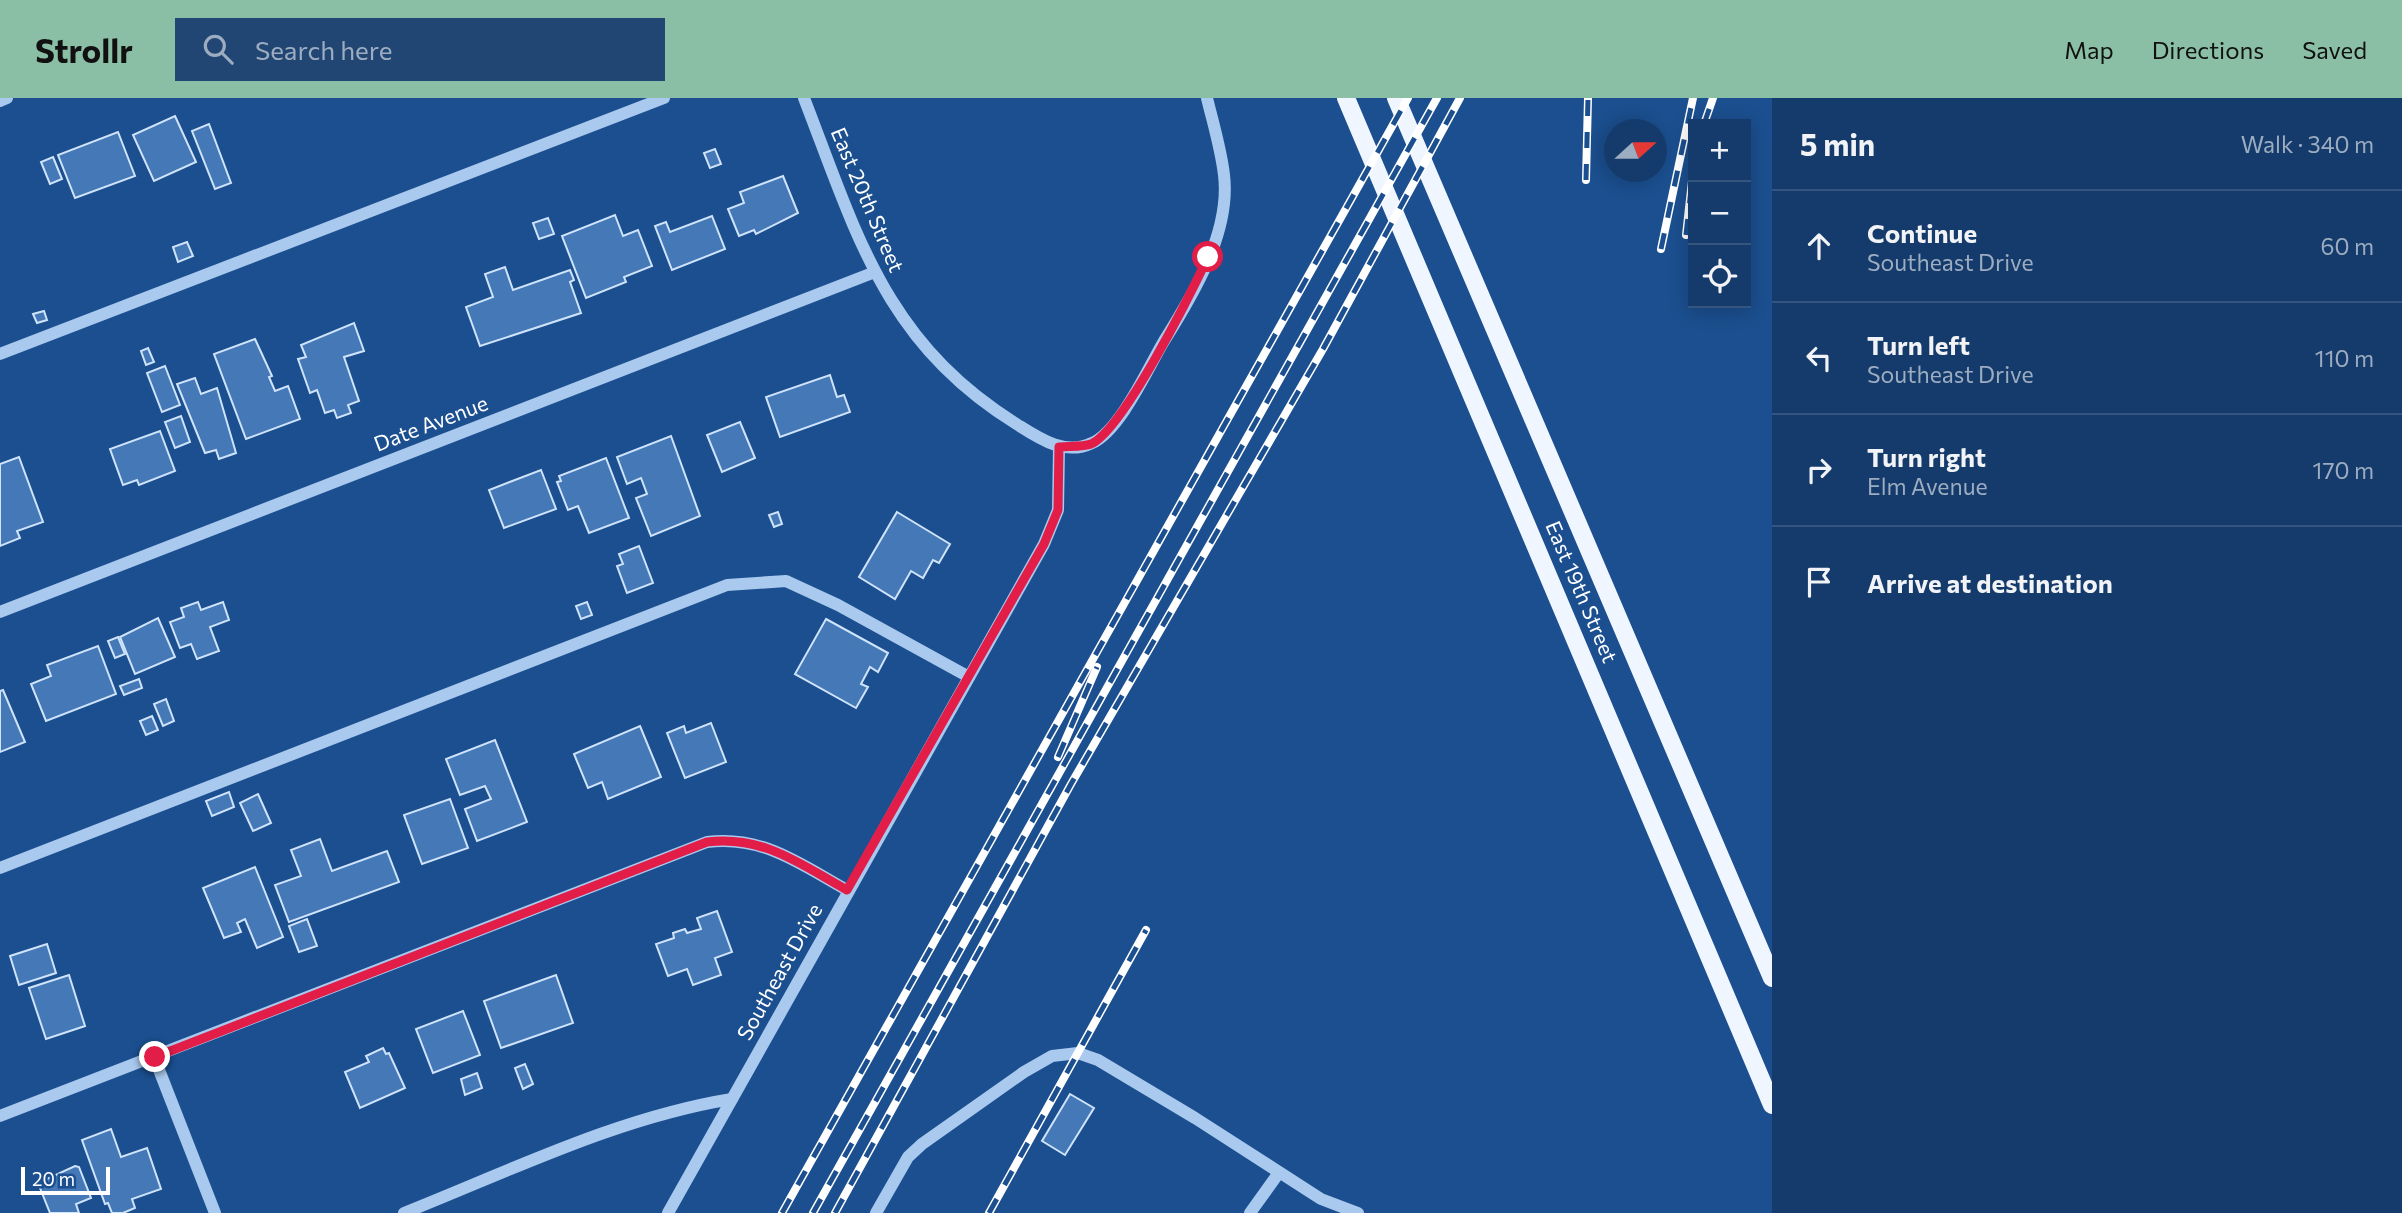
<!DOCTYPE html>
<html lang="en">
<head>
<meta charset="utf-8">
<style>
  :root { --surface:#143b6b; --page:#214673; --text:#f1f3f6; --muted:#9dadc1; --line:#33557e; --accent:#8abfa5 }
  body { margin:0; font-family:Commissioner,sans-serif; background:var(--page); color:var(--text) }
  .controls { position:absolute; right:21px; top:21px; display:grid; overflow:hidden; border-radius:0px; box-shadow:0 4px 18px #0003 }
  .controls button { width:63px; height:63px; display:grid; place-items:center; padding:0; border:0; border-bottom:2px solid var(--line); background:var(--surface); color:var(--text); font:35px sans-serif }
  .compass { position:absolute; left:1604px; top:21px; width:63px; height:63px; border-radius:50%; background:var(--surface); box-shadow:0 4px 18px #0003; rotate:69deg }
  .scale { position:absolute; left:21px; bottom:18px; width:89px; box-sizing:border-box; padding-left:7px; border:4px solid #fff; border-top:0; font-size:19px; line-height:24px; white-space:nowrap; color:#fff; -webkit-text-stroke:5px #1b4f8f; paint-order:stroke }
  .stop { position:absolute; width:21px; height:21px; margin:-16px; border:5px solid #e11d48; border-radius:50%; background:#fff }
  .stop.end { background:#e11d48; border-color:#fff; box-shadow:0 2px 7px #0008 }
  .list { margin:0; padding:0; list-style:none }
  h2 { display:flex; justify-content:space-between; align-items:center; height:91px; margin:0; padding:0 28px; font-size:30px }
  h2 small { font-size:23px; font-weight:400; color:var(--muted) }
  .list li { display:grid; grid-template-columns:46px 1fr auto; gap:21px; align-items:center; box-sizing:border-box; height:112px; padding:0 28px; border-top:2px solid var(--line) }
  .list b { display:block; font-size:26px; white-space:nowrap }
  .list p { margin:0; font-size:23px; white-space:nowrap; color:var(--muted) }
  .list em { font-size:23px; font-style:normal; color:var(--muted) }
  .icon { flex:none; width:38px; height:38px; fill:none; stroke:currentColor; stroke-width:2; stroke-linecap:round; stroke-linejoin:round }
  .map { position:relative; flex:none; width:1772px; height:1115px; overflow:hidden }
  header { display:flex; align-items:center; gap:42px; box-sizing:border-box; height:98px; padding:0 35px; background:var(--accent); color:#111 }
  header strong { font-size:33px }
  nav { display:flex; gap:38px; margin-inline-start:auto; font-size:24px }
  .search { width:490px; height:63px; background:var(--page); display:flex; align-items:center; gap:18px; box-sizing:border-box; padding:0 24px; border-radius:0px; color:var(--muted); font-size:26px }
  main { display:flex }
  aside { flex:1; background:var(--surface) }
  .map>svg:first-child { display:block }
  .building { fill:#4478b7; stroke:#cfe3fa; stroke-width:2 }
  .lines { fill:none; stroke-linecap:round; stroke-linejoin:round }
  .minor { stroke:#a9c9ee; stroke-width:12 }
  .major { stroke:#f0f6ff; stroke-width:18 }
  .rail-casing { stroke:#fff; stroke-width:8 }
  .rail { stroke:#1b4f8f; stroke-width:5; stroke-dasharray:16; stroke-linecap:butt }
  .route { stroke:#e11d48; stroke-width:9 }
  .labels { text-anchor:middle; stroke-width:7; stroke-linejoin:round; paint-order:stroke }
  .street-label { font-size:21px; fill:#fff; stroke:#1b4f8f }
</style>
</head>
<body>
<header>
<strong>Strollr</strong>
<div class="search"><svg class="icon" aria-label="search" viewBox="0 0 24 24"><circle cx="10" cy="10" r="6"/><path d="M15 15l6 6"/></svg>Search here</div>
<nav><a>Map</a><a>Directions</a><a>Saved</a></nav>
</header>
<main>
<div class="map">
<svg width="1772" height="1115" viewBox="0 0 1772 1115">
  <rect width="100%" height="100%" fill="#1b4f8f"/>
  <g class="building">
    <path d="M175 18 196 64 154 83 133 37Z"/>
    <path d="M209 26 231 85 215 91 192 33Z"/>
    <path d="M118 34 135 78 75 100 58 57Z"/>
    <path d="M715 51 721 66 710 70 704 55Z"/>
    <path d="M53 59 62 81 50 86 41 64Z"/>
    <path d="M783 78 798 115 756 136 754 132 739 138 728 111 744 105 740 94Z"/>
    <path d="M615 117 623 138 638 132 652 168 624 179 626 184 586 200 562 138Z"/>
    <path d="M712 118 725 151 672 172 655 128 666 124 670 134Z"/>
    <path d="M548 120 554 136 539 141 533 125Z"/>
    <path d="M187 144 193 158 178 164 173 149Z"/>
    <path d="M505 169 513 192 570 172 574 182 570 184 581 215 480 248 466 209 493 199 485 176Z"/>
    <path d="M44 213 47 222 37 225 33 216Z"/>
    <path d="M354 225 364 253 344 259 359 303 348 307 351 315 337 320 334 312 325 315 317 292 310 295 298 261 306 259 301 247Z"/>
    <path d="M255 241 272 278 269 279 275 293 288 288 300 321 246 341 214 256Z"/>
    <path d="M148 250 154 264 146 267 141 253Z"/>
    <path d="M165 268 180 307 162 314 147 275Z"/>
    <path d="M830 277 837 299 844 297 850 314 780 339 766 299Z"/>
    <path d="M195 280 201 296 217 290 236 355 219 361 216 352 205 355 177 286Z"/>
    <path d="M181 318 190 344 175 350 165 324Z"/>
    <path d="M740 324 755 360 722 374 707 337Z"/>
    <path d="M160 333 175 373 139 387 137 382 123 387 110 351Z"/>
    <path d="M671 338 700 418 651 438 636 400 647 396 641 380 627 386 617 359Z"/>
    <path d="M19 359 43 424 17 433 20 440 0 448V366Z"/>
    <path d="M606 360 629 420 589 435 578 408 568 412 557 384 561 383 559 378Z"/>
    <path d="M541 372 556 411 504 430 489 392Z"/>
    <path d="M778 414 782 426 774 429 769 417Z"/>
    <path d="M897 414 950 446 939 465 933 462 923 480 911 473 895 501 859 479Z"/>
    <path d="M639 448 653 485 627 495 617 468 623 466 619 456Z"/>
    <path d="M198 504 201 512 223 504 229 522 210 529 219 553 197 561 191 546 180 550 170 524 184 519 181 510Z"/>
    <path d="M587 504 592 517 581 521 576 508Z"/>
    <path d="M158 520 175 559 135 576 120 539Z"/>
    <path d="M826 521 888 555 878 574 870 569 861 586 868 589 856 610 795 576Z"/>
    <path d="M118 539 125 556 115 560 108 543Z"/>
    <path d="M98 548 116 596 46 623 31 586 51 578 47 567Z"/>
    <path d="M139 581 142 590 124 597 120 588Z"/>
    <path d="M3 592 25 644 0 654V593Z"/>
    <path d="M166 601 174 623 163 628 154 606Z"/>
    <path d="M152 618 158 632 146 637 140 623Z"/>
    <path d="M711 625 726 664 685 680 667 635 684 628 686 635Z"/>
    <path d="M640 628 661 679 608 701 602 684 588 690 574 656Z"/>
    <path d="M495 642 527 724 477 743 465 711 491 701 485 688 460 697 446 661Z"/>
    <path d="M229 694 234 709 212 718 206 703Z"/>
    <path d="M258 696 271 725 253 733 240 705Z"/>
    <path d="M450 701 468 750 422 766 404 717Z"/>
    <path d="M320 741 332 773 387 753 399 784 289 824 275 787 301 778 291 752Z"/>
    <path d="M255 769 283 839 257 850 245 821 237 825 241 834 224 840 203 790Z"/>
    <path d="M717 813 732 854 715 860 721 877 693 887 687 871 668 878 656 846 674 840 673 835 685 831 687 835 701 831 697 820Z"/>
    <path d="M307 821 317 848 299 854 289 828Z"/>
    <path d="M47 846 56 875 19 887 10 858Z"/>
    <path d="M69 877 85 928 46 941 29 890Z"/>
    <path d="M556 877 573 925 501 950 484 903Z"/>
    <path d="M463 913 480 957 433 975 416 931Z"/>
    <path d="M383 950 386 956 389 955 405 990 360 1010 345 974 369 964 366 958Z"/>
    <path d="M525 966 533 986 523 991 515 970Z"/>
    <path d="M477 975 482 990 465 997 461 981Z"/>
    <path d="M1070 996 1094 1010 1065 1057 1042 1043Z"/>
    <path d="M111 1031 121 1059 147 1050 161 1091 132 1101 135 1110 123 1115H112L108 1105 105 1106 82 1042Z"/>
    <path d="M75 1068 79 1069 91 1100 76 1106 79 1115H50L38 1085Z"/>
  </g>
  <g class="lines">
    <g class="minor">
      <path d="M804 0C857 137 885 245 1018 327 1040 341 1065 358 1092 345 1120 333 1148 270 1164 243 1193 197 1231 134 1224 77 1221 51 1213 25 1207 0"/>
      <path d="M0 3 7 0"/>
      <path d="M0 256 664 0"/>
      <path d="M0 514 875 174"/>
      <path d="M0 770 727 487 786 483 838 507 969 579"/>
      <path d="M154 959 215 1115"/>
      <path d="M0 1018 707 744C763 737 800 766 847 792"/>
      <path d="M404 1115C510 1073 619 1019 732 1001"/>
      <path d="M668 1115 1044 446 1058 412 1059 349"/>
      <path d="M876 1115 908 1059 922 1046 1024 974 1052 958 1078 955 1098 962 1195 1020 1321 1101 1358 1115"/>
      <path d="M1250 1115 1278 1076"/>
    </g>
    <g class="major">
      <path d="M1346 0 1772 1007"/>
      <path d="M1396 0 1772 880"/>
    </g>
    <g class="rail-casing">
      <g id="rail">
        <path d="M1704 26 1713 0"/>
        <path d="M1586 82 1588 0"/>
        <path d="M1686 137 1693 74"/>
        <path d="M1661 151 1693 0"/>
        <path d="M1058 659 1097 569"/>
        <path d="M782 1115 1408 0"/>
        <path d="M813 1115 1437 0"/>
        <path d="M835 1115 1071 686 1323 251 1460 0"/>
        <path d="M989 1115 1146 832"/>
      </g>
    </g>
    <use href="#rail" class="rail"/>
  </g>
  <g class="lines">
    <path class="route" d="M155 959 707 744C763 737 800 766 847 792L1044 446 1058 412 1059 349C1069 348 1083 349 1091 346 1123 332 1191 195 1208 159"/>
  </g>
  <g class="labels">
    <g class="street-label">
      <text transform="translate(867 102) rotate(67)" y="7">East 20th Street</text>
      <text transform="translate(431 326) rotate(-21)" y="7">Date Avenue</text>
      <text transform="translate(1581 494) rotate(67)" y="7">East 19th Street</text>
      <text transform="translate(780 874) rotate(-61)" y="7">Southeast Drive</text>
    </g>
  </g>
</svg>
<div class="controls">
<button>+</button>
<button>−</button>
<button><svg class="icon" aria-label="locate" viewBox="0 0 24 24"><circle cx="12" cy="12" r="6"/><path d="M12 2v4M12 18v4M2 12h4M18 12h4"/></svg></button>
</div>
<svg class="compass" viewBox="-18 -18 36 36"><path d="M0-13l5 13h-10z" fill="#e53935"/><path d="M0 13l5-13h-10z" fill="#9dadc1"/></svg>
<div class="scale">20 m</div>
<div class="stop" style="left:1208px;top:159px"></div>
<div class="stop end" style="left:155px;top:959px"></div>
</div>
<aside>
<h2>5 min<small>Walk · 340 m</small></h2>
<ul class="list">
<li><svg class="icon" aria-label="ahead" viewBox="0 0 24 24"><path d="M12 20V5M6 11l6-6 6 6"/></svg><div><b>Continue</b><p>Southeast Drive</p></div><em>60 m</em></li>
<li><svg class="icon" aria-label="left" viewBox="0 0 24 24"><path d="M17 20v-9H6M10 6l-5 5 5 5"/></svg><div><b>Turn left</b><p>Southeast Drive</p></div><em>110 m</em></li>
<li><svg class="icon" aria-label="right" viewBox="0 0 24 24"><path d="M7 20v-9h11M14 6l5 5-5 5"/></svg><div><b>Turn right</b><p>Elm Avenue</p></div><em>170 m</em></li>
<li><svg class="icon" aria-label="arrive" viewBox="0 0 24 24"><path d="M6 21V4h12l-3 4 3 4H6"/></svg><div><b>Arrive at destination</b></div></li>
</ul>
</aside>
</main>
</body>
</html>
